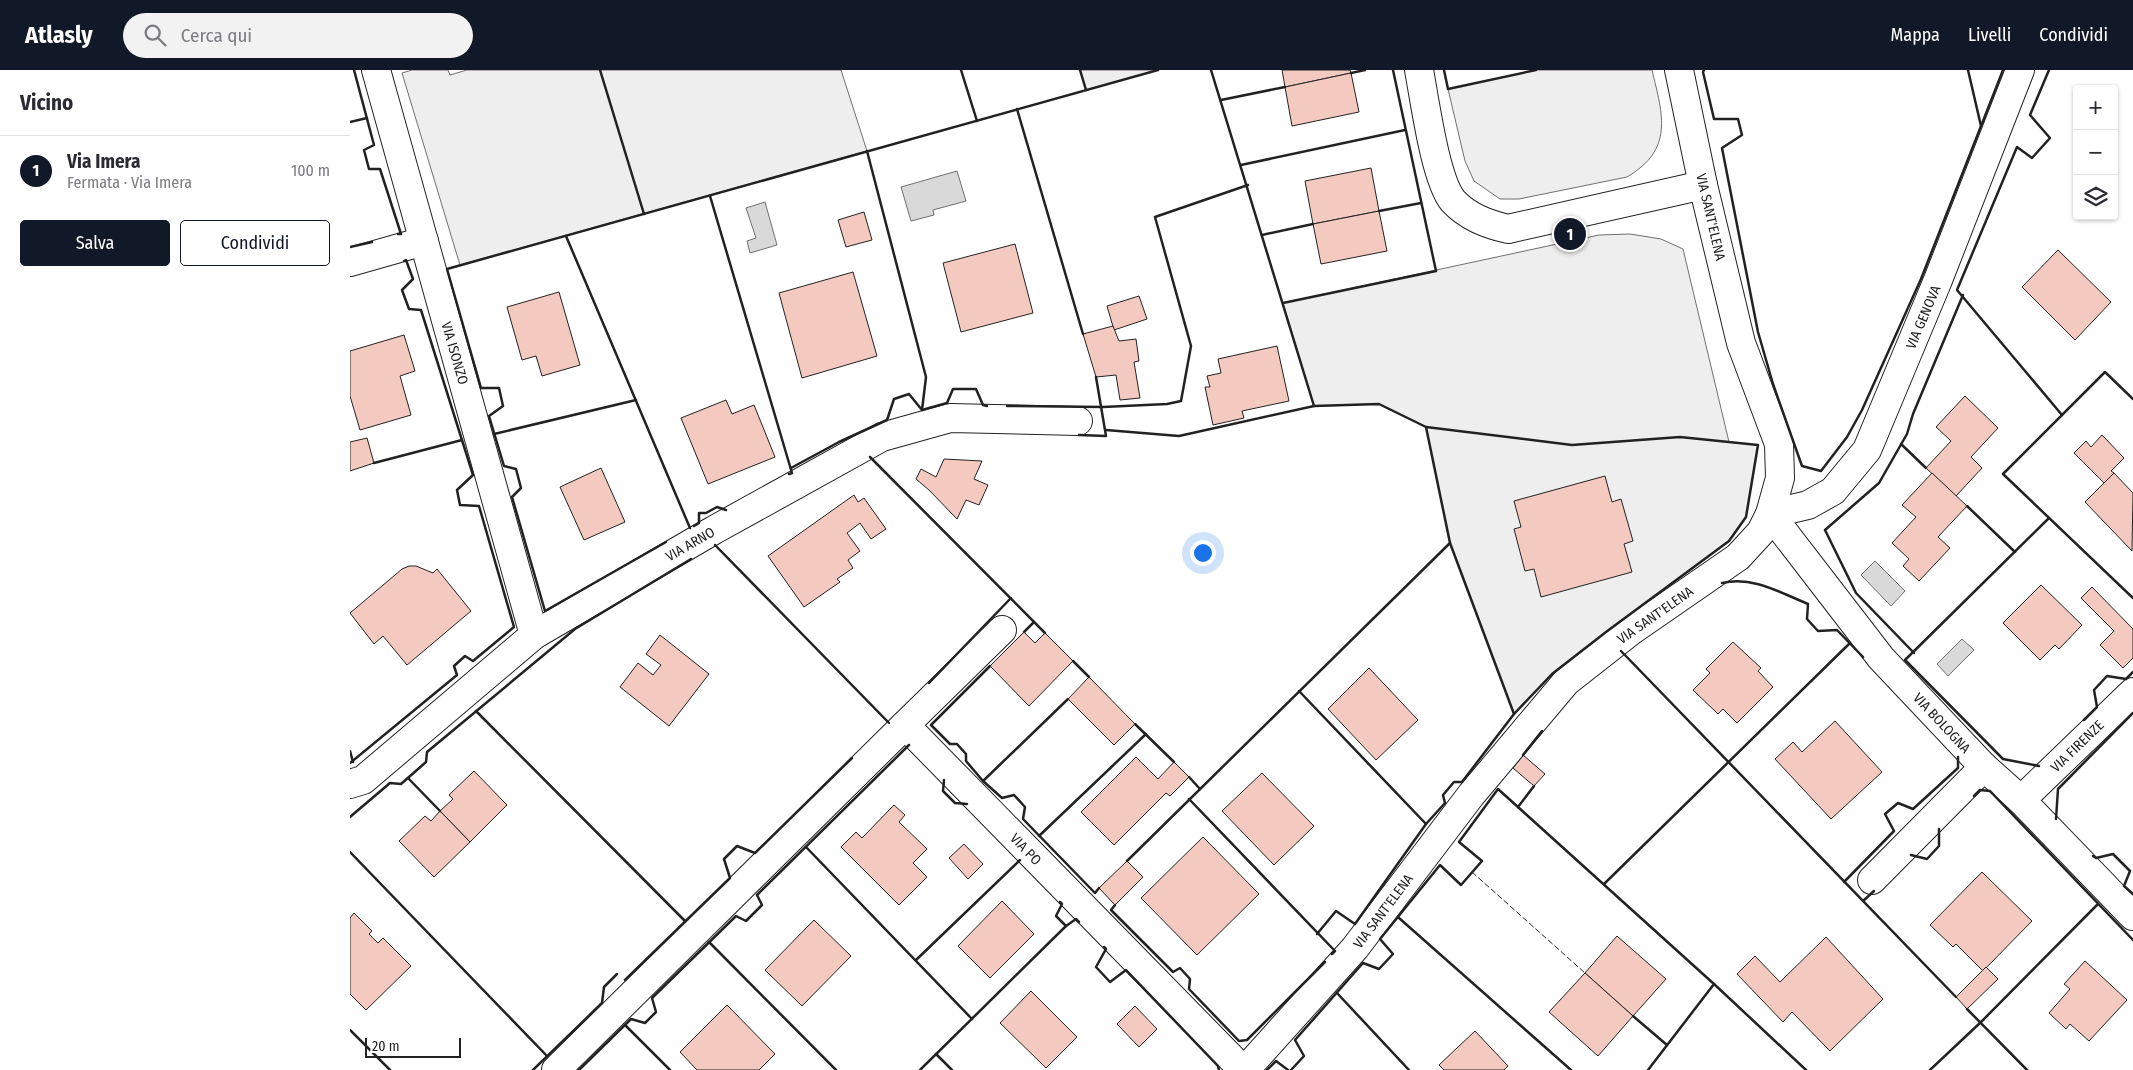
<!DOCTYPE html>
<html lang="it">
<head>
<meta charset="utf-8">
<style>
  :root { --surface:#fff; --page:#f2f2f3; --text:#2b2b33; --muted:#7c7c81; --line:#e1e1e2; --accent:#111827 }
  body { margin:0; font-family:"Fira Sans Condensed",sans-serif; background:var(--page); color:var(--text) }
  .controls { position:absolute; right:15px; top:15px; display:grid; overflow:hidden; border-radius:5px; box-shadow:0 1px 4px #0004 }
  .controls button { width:45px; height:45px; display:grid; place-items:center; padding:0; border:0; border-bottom:1px solid var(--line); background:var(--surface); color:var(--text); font:25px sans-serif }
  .scale { position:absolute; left:15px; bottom:12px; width:96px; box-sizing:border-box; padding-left:5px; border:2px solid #222; border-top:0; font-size:14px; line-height:18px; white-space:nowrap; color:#222; -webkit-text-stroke:4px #fff; paint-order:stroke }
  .you { position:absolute; left:852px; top:482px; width:18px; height:18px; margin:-12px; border:4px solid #fff; border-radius:50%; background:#1a73e8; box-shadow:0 0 0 8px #1a73e833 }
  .badge { display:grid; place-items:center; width:32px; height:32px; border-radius:50%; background:var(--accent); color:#fff; font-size:16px; font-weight:700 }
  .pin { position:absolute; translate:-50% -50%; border:2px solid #fff; box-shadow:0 1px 5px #0006 }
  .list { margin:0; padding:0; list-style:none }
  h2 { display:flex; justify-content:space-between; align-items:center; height:65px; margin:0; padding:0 20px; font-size:21px }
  h2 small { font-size:16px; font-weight:400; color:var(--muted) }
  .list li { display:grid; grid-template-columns:32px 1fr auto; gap:15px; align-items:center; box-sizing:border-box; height:70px; padding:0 20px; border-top:1px solid var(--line) }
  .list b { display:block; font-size:19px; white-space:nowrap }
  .list p { margin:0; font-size:16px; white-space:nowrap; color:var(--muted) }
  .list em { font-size:16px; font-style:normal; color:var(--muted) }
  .actions { display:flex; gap:10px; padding:15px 20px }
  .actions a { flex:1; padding:11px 0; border:1px solid var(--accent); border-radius:5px; text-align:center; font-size:18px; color:var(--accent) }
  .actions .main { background:var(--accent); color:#fff }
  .icon { flex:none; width:28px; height:28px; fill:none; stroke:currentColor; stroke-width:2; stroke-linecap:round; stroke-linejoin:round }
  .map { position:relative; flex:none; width:1783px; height:1000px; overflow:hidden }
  header { display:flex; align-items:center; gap:30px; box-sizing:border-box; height:70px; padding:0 25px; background:var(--accent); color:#fff }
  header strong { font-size:24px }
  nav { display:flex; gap:28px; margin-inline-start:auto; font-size:18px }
  .search { width:350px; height:45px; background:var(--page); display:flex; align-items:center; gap:12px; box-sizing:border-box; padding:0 18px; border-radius:28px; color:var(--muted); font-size:19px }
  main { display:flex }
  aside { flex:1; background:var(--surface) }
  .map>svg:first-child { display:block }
  .green { fill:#eee; stroke:#6f6f6f }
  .water { fill:#d9d9d9; stroke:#6f6f6f }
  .building { fill:#f3c9c0; stroke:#222 }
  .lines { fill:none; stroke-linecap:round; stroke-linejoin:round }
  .minor-casing { stroke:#222; stroke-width:30 }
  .minor { stroke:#fff; stroke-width:28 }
  .fence { stroke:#222; stroke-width:1; stroke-dasharray:6 2.5; stroke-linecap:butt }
  .wall { stroke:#222; stroke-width:2.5 }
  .labels { text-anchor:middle; stroke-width:4; stroke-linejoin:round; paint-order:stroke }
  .street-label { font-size:14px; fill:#222; stroke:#fff }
</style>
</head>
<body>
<header>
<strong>Atlasly</strong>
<div class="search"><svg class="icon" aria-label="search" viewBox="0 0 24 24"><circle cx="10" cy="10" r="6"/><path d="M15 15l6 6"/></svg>Cerca qui</div>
<nav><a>Mappa</a><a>Livelli</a><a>Condividi</a></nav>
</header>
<main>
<aside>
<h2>Vicino<small></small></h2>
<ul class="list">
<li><span class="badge">1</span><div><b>Via Imera</b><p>Fermata · Via Imera</p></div><em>100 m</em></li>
</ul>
<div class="actions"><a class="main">Salva</a><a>Condividi</a></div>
</aside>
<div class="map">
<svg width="1783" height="1000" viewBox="0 0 1783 1000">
  <rect width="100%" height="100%" fill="#fff"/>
  <g class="green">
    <path d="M62 0H98L100 5 117 0H491L517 81 110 195 52 3Z"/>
    <path d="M730 0H808L736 20Z"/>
    <path d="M1186 0H1302C1313 46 1324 79 1277 107L1169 129H1150L1124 111 1115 91 1098 19Z"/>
    <path d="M1280 164 1311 169 1333 179 1379 372 1408 375 1396 447 1379 471 1256 562 1202 604 1164 644 1100 473 1076 357 1029 334 964 336 933 233 1249 165Z"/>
  </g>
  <g class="water">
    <path d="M607 101 616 131 583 140 584 145 561 151 551 117Z"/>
    <path d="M415 132 427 175 400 183 397 171 406 168 396 138Z"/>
    <path d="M1525 491 1555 521 1541 536 1511 505Z"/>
    <path d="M1612 569 1624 580 1598 606 1587 594Z"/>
  </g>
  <g class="building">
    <path d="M932 0H1000L1001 3 935 17Z"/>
    <path d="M1001 3 1009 42 942 56 935 17Z"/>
    <path d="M1021 98 1029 141 963 154 955 111Z"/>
    <path d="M1029 141 1037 181 971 194 963 154Z"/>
    <path d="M514 142 522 170 496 177 488 150Z"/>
    <path d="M665 174 683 243 611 262 593 193Z"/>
    <path d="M1708 180 1761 232 1725 270 1672 217Z"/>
    <path d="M503 202 527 286 452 308 429 223Z"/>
    <path d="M209 222 230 295 192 306 186 286 172 290 157 237Z"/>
    <path d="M789 226 797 249 764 260 757 236Z"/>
    <path d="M763 256 769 271 786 269 789 291 784 292 790 328 770 330 766 305 746 307 733 264Z"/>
    <path d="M54 265 65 301 50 306 61 345 10 360 0 326V281Z"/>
    <path d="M927 276 939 331 892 341 894 348 863 355 855 317H860L857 306 871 303 868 289Z"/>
    <path d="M1615 326 1648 358 1621 387 1632 398 1606 426 1576 398 1601 371 1586 357Z"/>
    <path d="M376 330 382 344 404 335 425 387 358 414 331 348Z"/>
    <path d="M1752 365 1774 388 1761 401 1764 403 1754 413 1724 383 1736 371 1741 377Z"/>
    <path d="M17 368 24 393 0 401V372Z"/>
    <path d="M594 389 632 391 624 409 638 415 629 435 616 430 607 449 579 420 566 409 571 399 586 407Z"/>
    <path d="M251 398 275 452 234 470 210 417Z"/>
    <path d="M1582 403 1617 436 1588 467 1600 478 1569 511 1553 496 1559 489 1542 473 1566 447 1552 435Z"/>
    <path d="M1764 403 1783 423 1782 481 1735 432Z"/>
    <path d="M1255 406 1262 432 1271 429 1283 471 1274 474 1282 502 1191 527 1184 499 1175 501 1164 459 1171 457 1164 431Z"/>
    <path d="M504 425 508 432 514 428 536 459 521 469 510 453 497 463 510 481 498 490 503 498 487 509 490 512 454 537 418 486Z"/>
    <path d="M59 496H66L83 503 87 499 121 541 57 595 33 566 24 574 0 543 52 499Z"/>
    <path d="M1691 515 1732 555 1709 579 1705 575 1690 590 1653 553Z"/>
    <path d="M1742 517 1783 559V588L1773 598 1750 575 1764 561 1731 528Z"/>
    <path d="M674 562 685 573 695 563 723 591 679 636 640 596Z"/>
    <path d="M310 565 359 604 319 656 270 617 288 593 303 605 311 595 296 584Z"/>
    <path d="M1383 572 1411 598 1408 601 1423 617 1387 653 1373 639 1368 644 1343 620 1360 603 1356 599Z"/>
    <path d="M1019 598 1068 650 1026 690 978 639Z"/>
    <path d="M739 607 785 654 764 675 718 629Z"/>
    <path d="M1485 651 1532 702 1481 749 1425 689 1443 672 1452 682Z"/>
    <path d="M1173 685 1195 704 1184 716 1163 698Z"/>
    <path d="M786 687 808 709 824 692 839 707 820 726 816 723 764 775 731 742Z"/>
    <path d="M124 701 157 735 120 772 90 741 103 729 99 725Z"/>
    <path d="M912 703 964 756 924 795 872 741Z"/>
    <path d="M544 735 555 745 549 752 577 779 563 793 577 807 549 835 491 777 506 762 512 768Z"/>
    <path d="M90 741 120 772 84 807 49 771 75 746 81 751Z"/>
    <path d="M853 767 909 824 847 885 791 828Z"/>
    <path d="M614 774 633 794 618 809 599 788Z"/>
    <path d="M777 791 793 807 765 835 749 818Z"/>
    <path d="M1632 802 1682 851 1633 901 1606 874 1603 877 1580 855Z"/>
    <path d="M652 831 684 864 640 908 608 876Z"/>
    <path d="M4 843 22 861 19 864 28 873 33 868 61 896 16 940 0 924V848Z"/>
    <path d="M464 850 501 886 452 936 415 900Z"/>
    <path d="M1267 866 1316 909 1283 946 1235 903Z"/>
    <path d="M1476 867 1533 929 1480 981 1442 942 1433 952 1387 904 1405 886 1430 912Z"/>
    <path d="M1735 891 1777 930 1739 971 1720 954 1716 959 1699 943 1720 919 1714 914Z"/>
    <path d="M1636 897 1648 909 1617 939 1606 927Z"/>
    <path d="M1235 903 1283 946 1248 986 1199 942Z"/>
    <path d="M681 921 727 967 696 998 650 953Z"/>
    <path d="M377 935 425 984 409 1000H347L330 982Z"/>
    <path d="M785 936 807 959 789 977 767 954Z"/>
    <path d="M1125 961 1158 996 1154 1000H1094L1089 995Z"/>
  </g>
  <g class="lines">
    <g class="minor-casing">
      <g id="minor">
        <path d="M26 0 184 565"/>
        <path d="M1069 0C1075 31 1085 109 1103 131 1118 147 1137 154 1158 159L1353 115"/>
        <path d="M1670 0 1588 210 1517 380 1483 421 1458 435 1420 444 1531 588 1634 697 1671 730 1783 846"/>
        <path d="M0 192 74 171"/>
        <path d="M652 560 555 655 893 1000"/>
        <path d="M0 714 13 710 184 565 364 460 532 367 600 348 728 351"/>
        <path d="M1671 730 1783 622"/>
        <path d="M1522 810 1634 697"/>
        <path d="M206 1000 555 655"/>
        <path d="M895 1000 1005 878 1121 725 1216 612 1281 561 1388 487 1411 462 1420 444 1430 408 1429 374 1391 273 1353 115 1329 0"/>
      </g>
    </g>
    <use href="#minor" class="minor"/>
    <path class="fence" d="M1122 802 1235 903"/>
    <g class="wall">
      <path d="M4 0 24 75 14 80 19 99H30L51 164H48"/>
      <path d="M250 0 294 144"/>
      <path d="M611 0 627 51"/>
      <path d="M730 0 736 20"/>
      <path d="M861 0 964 336"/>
      <path d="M1094 0 1098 19 1186 0"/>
      <path d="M1354 0 1353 2 1364 49H1388L1392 65 1372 78 1408 262 1423 314 1452 396 1471 401 1497 367 1512 340 1571 209 1653 0"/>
      <path d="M1618 0 1631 56"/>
      <path d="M1699 0 1680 45 1700 68 1682 88 1667 77 1607 220 1712 345"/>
      <path d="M1001 3 1015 0"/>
      <path d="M871 30 935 17"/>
      <path d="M667 39 733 264"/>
      <path d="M0 52 17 48"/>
      <path d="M517 81 576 307 572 340"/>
      <path d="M891 95 1055 60"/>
      <path d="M360 126 442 403 439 404"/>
      <path d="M1029 141 1071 133"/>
      <path d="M912 165 963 154"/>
      <path d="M216 166 340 458"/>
      <path d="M0 177 22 172"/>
      <path d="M933 233 1086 201 1043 0"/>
      <path d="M1783 329 1755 302 1653 404 1783 528"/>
      <path d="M657 336 753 337 817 334 831 331 841 276 805 147 898 115"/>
      <path d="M756 360 829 366 964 336 1029 334 1076 357 1100 473 1164 644"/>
      <path d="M144 364 286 330"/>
      <path d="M729 365 756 366 746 307"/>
      <path d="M1551 374 1576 398"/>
      <path d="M520 387 695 563"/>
      <path d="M24 393 112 370"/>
      <path d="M441 398 489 372 537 350 544 329 559 324 572 340 597 333 603 319H626L633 335 637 336"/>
      <path d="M1617 436 1665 482"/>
      <path d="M344 456 349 453V443H356L367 437 376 440"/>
      <path d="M316 472 195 541 162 427 171 418 166 399 154 396 139 346 153 336 149 318H131L97 199 808 0"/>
      <path d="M365 475 539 653"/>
      <path d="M1372 513C1403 506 1429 522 1458 534L1457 549 1468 561 1487 560 1513 587"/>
      <path d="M674 562 684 552"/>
      <path d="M1271 581 1606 927"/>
      <path d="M1564 583 1506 523 1475 460 1529 413 1557 364 1563 344 1613 225"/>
      <path d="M723 591 739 607"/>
      <path d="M640 596 581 655 600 674H607L616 684V691L633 711 652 728 664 725 675 737 673 749 745 823 749 818"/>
      <path d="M579 613 661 528"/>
      <path d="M949 621 1076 754"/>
      <path d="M126 641 335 851"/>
      <path d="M1734 650 1747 637 1744 620 1757 606 1776 609 1783 602"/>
      <path d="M785 654 824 692"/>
      <path d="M0 681 3 692"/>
      <path d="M1173 685 1192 661"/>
      <path d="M0 693 107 605 104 596 115 586 123 591 164 557 129 436 110 435 107 420 123 405 71 240 59 239 52 220 63 209 56 190 54 191"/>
      <path d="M1689 696 1653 689 1555 590 1699 448"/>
      <path d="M839 707 850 719"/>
      <path d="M58 708 90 741"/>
      <path d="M594 710 593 721 605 733 617 734"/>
      <path d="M633 711 718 629"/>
      <path d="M1624 726 1630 720 1640 721 1783 870"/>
      <path d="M839 729 985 881 982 884"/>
      <path d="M1168 737 1184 716"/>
      <path d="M0 747 40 713 51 714 76 692 77 682 225 559 341 489"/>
      <path d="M1706 749 1708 719 1783 643"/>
      <path d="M689 766 796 664"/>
      <path d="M456 777 622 949"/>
      <path d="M0 782 197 986"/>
      <path d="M1561 785 1577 789 1589 776V759"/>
      <path d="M1743 786 1746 788 1763 784 1780 801 1774 816 1783 824"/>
      <path d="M777 791 1100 473"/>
      <path d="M1494 812 1544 761 1535 744 1548 733 1563 739 1608 698V687"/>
      <path d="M1254 814 1500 573"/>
      <path d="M1513 831 1524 821"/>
      <path d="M710 832 712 834 706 846 716 856 726 849 729 852"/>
      <path d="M765 835 761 840 823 902 830 898 840 909 839 919 889 971 897 970 975 892"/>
      <path d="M1049 848 1221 1000"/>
      <path d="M967 864 986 841 1005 854 1076 754 1095 733 1093 725 1104 712H1112L1164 644 1202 604 1256 562 1379 471 1396 447 1408 375 1330 367 1222 375 1076 357"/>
      <path d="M359 872 486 1000"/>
      <path d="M754 877 756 879 746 897 760 912 776 900 868 996 869 1000"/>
      <path d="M566 890 670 790"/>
      <path d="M275 910 380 808 374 789 387 776 405 783 502 688"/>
      <path d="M987 923 1059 1000"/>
      <path d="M1617 939 1677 1000"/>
      <path d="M1283 946 1317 975"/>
      <path d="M275 955 320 1000"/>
      <path d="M0 960 40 1000"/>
      <path d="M586 984 602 1000"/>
      <path d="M183 1000 252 933 254 917 267 904"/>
      <path d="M229 1000 281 949 295 953 306 942 302 928 386 846 396 851 412 835 407 825 559 675"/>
      <path d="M570 1000 716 856"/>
      <path d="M917 1000 926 991 938 1000"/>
      <path d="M941 1000 954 986 945 970 1013 893 1029 899 1043 884 1030 869 1090 795 1111 815 1132 791 1109 772 1148 719 1364 914 1456 1000"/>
      <path d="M1298 1000 1364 914"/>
      <path d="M1580 1000 1631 952 1747 835"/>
    </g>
  </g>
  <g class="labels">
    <g class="street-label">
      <text transform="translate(1361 147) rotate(77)" y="5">VIA SANT'ELENA</text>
      <text transform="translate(1573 247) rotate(-67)" y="5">VIA GENOVA</text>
      <text transform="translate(105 283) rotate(74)" y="5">VIA ISONZO</text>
      <text transform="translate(340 474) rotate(-30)" y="5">VIA ARNO</text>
      <text transform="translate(1305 545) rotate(-35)" y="5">VIA SANT'ELENA</text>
      <text transform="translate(1592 653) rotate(47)" y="5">VIA BOLOGNA</text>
      <text transform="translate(1727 676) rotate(-44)" y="5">VIA FIRENZE</text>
      <text transform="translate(676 779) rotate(46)" y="5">VIA PO</text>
      <text transform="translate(1033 841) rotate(-53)" y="5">VIA SANT'ELENA</text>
    </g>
  </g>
</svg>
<div class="controls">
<button>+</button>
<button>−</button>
<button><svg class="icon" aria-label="layers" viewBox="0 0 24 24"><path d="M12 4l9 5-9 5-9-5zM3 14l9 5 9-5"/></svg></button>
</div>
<div class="scale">20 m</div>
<div class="you"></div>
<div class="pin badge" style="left:1220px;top:164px">1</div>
</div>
</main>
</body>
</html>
